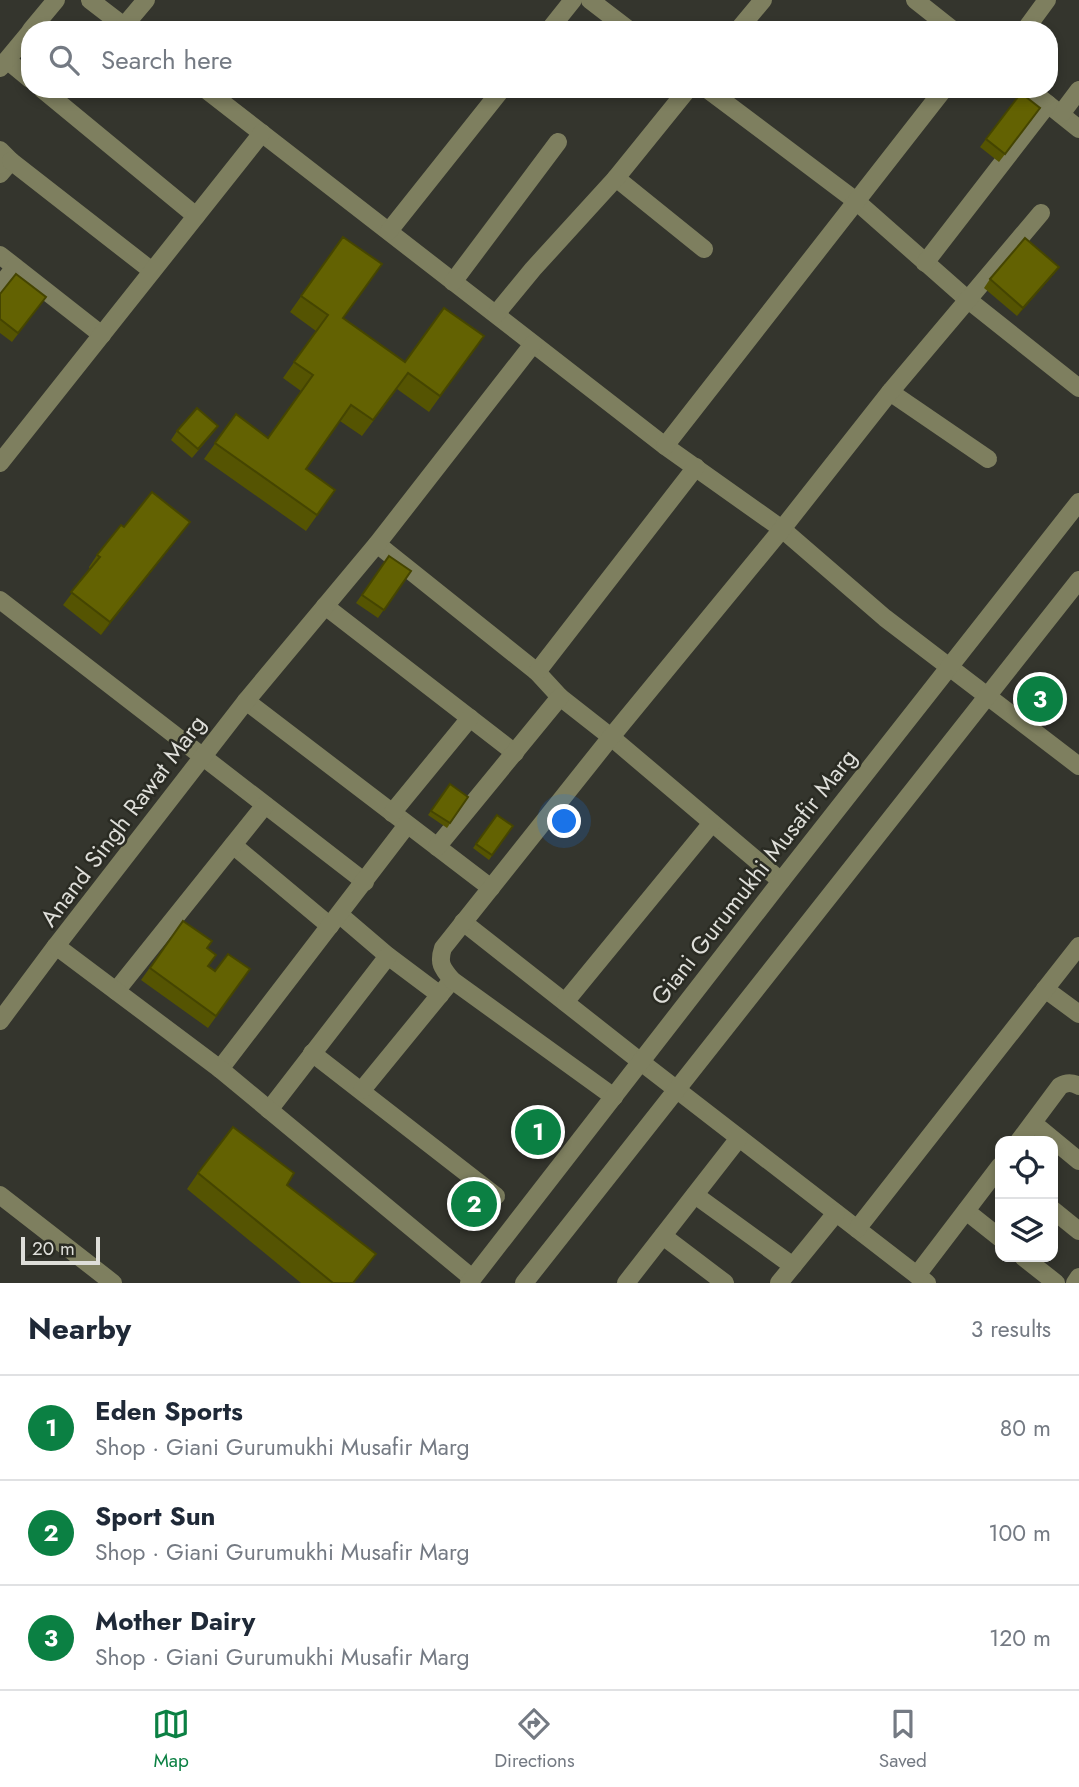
<!DOCTYPE html>
<html lang="en">
<head>
<meta charset="utf-8">
<style>
  :root { --surface:#fff; --page:#f2f2f3; --text:#1f2937; --muted:#747a83; --line:#e0e1e3; --accent:#0b8043 }
  body { margin:0; font-family:Jost,sans-serif; background:var(--page); color:var(--text) }
  .controls { position:absolute; right:21px; bottom:21px; display:grid; overflow:hidden; border-radius:14px; box-shadow:0 4px 10px #0003 }
  .controls button { width:63px; height:63px; display:grid; place-items:center; padding:0; border:0; border-bottom:2px solid var(--line); background:var(--surface); color:var(--text); font:35px sans-serif }
  .scale { position:absolute; left:21px; bottom:18px; width:79px; box-sizing:border-box; padding-left:7px; border:4px solid #deded9; border-top:0; font-size:19px; line-height:24px; white-space:nowrap; color:#deded9; -webkit-text-stroke:5px #2a2b23; paint-order:stroke }
  .you { position:absolute; left:565px; top:822px; width:24px; height:24px; margin:-18px; border:5px solid #fff; border-radius:50%; background:#1a73e8; box-shadow:0 0 0 10px #1a73e833 }
  .badge { display:grid; place-items:center; width:46px; height:46px; border-radius:50%; background:var(--accent); color:#fff; font-size:23px; font-weight:700 }
  .pin { position:absolute; translate:-50% -50%; border:4px solid #fff; box-shadow:0 2px 7px #0006 }
  .list { margin:0; padding:0; list-style:none }
  h2 { display:flex; justify-content:space-between; align-items:center; height:91px; margin:0; padding:0 28px; font-size:30px }
  h2 small { font-size:23px; font-weight:400; color:var(--muted) }
  .list li { display:grid; grid-template-columns:46px 1fr auto; gap:21px; align-items:center; box-sizing:border-box; height:105px; padding:0 28px; border-top:2px solid var(--line) }
  .list b { display:block; font-size:26px; white-space:nowrap }
  .list p { margin:0; font-size:23px; white-space:nowrap; color:var(--muted) }
  .list em { font-size:23px; font-style:normal; color:var(--muted) }
  .icon { flex:none; width:38px; height:38px; fill:none; stroke:currentColor; stroke-width:2; stroke-linecap:round; stroke-linejoin:round }
  .map { position:relative; flex:none; width:1079px; height:1283px; overflow:hidden }
  .search { position:absolute; background:var(--surface); box-shadow:0 4px 10px #0003; left:21px; right:21px; top:21px; height:77px; display:flex; align-items:center; gap:18px; box-sizing:border-box; padding:0 24px; border-radius:28px; color:var(--muted); font-size:26px }
  .sheet { height:406px; background:var(--surface) }
  nav { display:flex; justify-content:space-around; align-items:center; box-sizing:border-box; height:98px; border-top:2px solid var(--line); background:var(--surface); font-size:19px; color:var(--muted) }
  nav a { display:grid; justify-items:center; gap:4px }
  nav .on { color:var(--accent) }
  .map>svg:first-child { display:block }
  .lines { fill:none; stroke-linecap:round; stroke-linejoin:round }
  .minor { stroke:#7e7f5f; stroke-width:18 }
  .wall { fill:#555402 }
  .shaded-wall { fill:#454501 }
  .building { fill:#636202; stroke:#454501; stroke-width:2 }
  .labels { text-anchor:middle; stroke-width:5; stroke-linejoin:round; paint-order:stroke }
  .street-label { font-size:24px; fill:#deded9; stroke:#2a2b23 }
</style>
</head>
<body>
<div class="map">
<svg width="1079" height="1283" viewBox="0 0 1079 1283">
  <rect width="100%" height="100%" fill="#34352d"/>
  <g class="lines">
    <g class="minor">
      <path d="M90 0 129 30"/>
      <path d="M590 0 629 30"/>
      <path d="M915 0 953 30"/>
      <path d="M124 26 146 0"/>
      <path d="M31 30 56 0"/>
      <path d="M549 30 573 0"/>
      <path d="M738 30 763 0"/>
      <path d="M1025 30 1047 0"/>
      <path d="M7 60 30 79"/>
      <path d="M0 68 30 32"/>
      <path d="M42 89 196 216"/>
      <path d="M205 89 665 446 782 529 885 618 1079 766"/>
      <path d="M707 89 856 201 967 299 1079 388"/>
      <path d="M1029 89 1079 129"/>
      <path d="M1061 114 1079 90"/>
      <path d="M0 150 11 161 0 174"/>
      <path d="M11 161 152 271"/>
      <path d="M616 178 704 249"/>
      <path d="M389 231 502 89"/>
      <path d="M0 255 102 335"/>
      <path d="M925 263 1048 104"/>
      <path d="M453 282 558 142"/>
      <path d="M0 286 15 267"/>
      <path d="M496 314 533 269 616 178 688 89"/>
      <path d="M890 392 988 459"/>
      <path d="M665 446 944 89"/>
      <path d="M0 463 262 133"/>
      <path d="M377 544 537 672 560 697 611 737 781 881"/>
      <path d="M0 600 365 882"/>
      <path d="M325 606 515 753"/>
      <path d="M537 672 696 467"/>
      <path d="M246 701 491 888"/>
      <path d="M392 813 470 718"/>
      <path d="M233 845 330 926"/>
      <path d="M437 847 560 697"/>
      <path d="M340 915 388 956 440 995"/>
      <path d="M463 922 641 1062 927 1283"/>
      <path d="M1045 989 1079 1014"/>
      <path d="M116 991 265 805"/>
      <path d="M565 1002 712 823"/>
      <path d="M0 1021 56 946"/>
      <path d="M312 1053 496 1196"/>
      <path d="M220 1069 407 825"/>
      <path d="M362 1090 452 980"/>
      <path d="M614 1097 452 980C442 968 438 963 443 948L611 737 782 529 890 392 1041 213"/>
      <path d="M269 1110 388 956"/>
      <path d="M1033 1123 1079 1161"/>
      <path d="M1019 1141 1060 1086C1067 1082 1072 1082 1079 1086"/>
      <path d="M0 1195 113 1283"/>
      <path d="M695 1195 793 1266"/>
      <path d="M1053 1210 1079 1231"/>
      <path d="M966 1211 1000 1238"/>
      <path d="M857 1229 1079 946"/>
      <path d="M663 1236 725 1283"/>
      <path d="M1023 1257 1056 1283"/>
      <path d="M917 1275 1000 1166"/>
      <path d="M472 1278 220 1069 56 946 246 701 377 544 533 344"/>
      <path d="M469 1283 781 881 1079 502"/>
      <path d="M524 1283 1079 580"/>
      <path d="M626 1283 739 1138"/>
      <path d="M779 1283 836 1213"/>
      <path d="M1075 1283 1079 1277"/>
    </g>
  </g>
  <g class="wall">
    <path d="M1040 108 999 162 980 147 986 139Z"/>
    <path d="M343 237V318L405 362 484 336 429 412 397 389 362 436 340 421 306 469 335 490 306 531 204 459 236 414 268 438 301 391 283 378 316 331 290 312Z"/>
    <path d="M1059 267 1053 275 1017 316 984 288 990 279Z"/>
    <path d="M0 294 46 297 12 342 0 333Z"/>
    <path d="M177 431 212 434 192 458 171 440Z"/>
    <path d="M124 527 181 534 101 635 63 605 90 569 89 567 97 555Z"/>
    <path d="M389 556 411 571 378 618 356 603Z"/>
    <path d="M450 784 468 797 447 828 428 815Z"/>
    <path d="M513 826 489 860 473 848 476 844Z"/>
    <path d="M183 921 207 948 208 966 215 971 250 969 208 1028 141 980Z"/>
    <path d="M198 1173 287 1185 364 1270 354 1283H301L187 1189Z"/>
  </g>
  <g class="shaded-wall">
    <path d="M1059 267 1053 275 1017 316 1023 308Z"/>
    <path d="M190 522 181 534 101 635 110 622Z"/>
  </g>
  <g class="building">
    <path d="M1021 93 1040 108 1005 154 986 139Z"/>
    <path d="M343 237 382 264 343 318 405 362 444 308 484 336 440 396 408 373 373 420 351 405 306 469 335 490 317 515 215 443 236 414 268 438 313 375 294 362 328 315 301 296Z"/>
    <path d="M1025 238 1059 267 1023 308 990 279Z"/>
    <path d="M16 274 46 297 18 333 0 319V294Z"/>
    <path d="M197 408 218 426 198 449 177 431Z"/>
    <path d="M152 492 190 522 110 622 71 592 100 557 97 555 121 525 124 527Z"/>
    <path d="M389 556 411 571 384 610 362 595Z"/>
    <path d="M450 784 468 797 450 823 431 811Z"/>
    <path d="M497 815 513 826 492 855 476 844Z"/>
    <path d="M183 921 212 941 207 948 216 955 208 966 215 971 228 954 250 969 216 1016 150 968Z"/>
    <path d="M233 1127 294 1173 287 1185 376 1254 353 1283H333L198 1173Z"/>
  </g>
  <g class="labels">
    <g class="street-label">
      <text transform="translate(123 821) rotate(-53)" y="8">Anand Singh Rawat Marg</text>
      <text transform="translate(754 877) rotate(-52)" y="8">Giani Gurumukhi Musafir Marg</text>
    </g>
  </g>
</svg>
<div class="controls">
<button><svg class="icon" aria-label="locate" viewBox="0 0 24 24"><circle cx="12" cy="12" r="6"/><path d="M12 2v4M12 18v4M2 12h4M18 12h4"/></svg></button>
<button><svg class="icon" aria-label="layers" viewBox="0 0 24 24"><path d="M12 4l9 5-9 5-9-5zM3 14l9 5 9-5"/></svg></button>
</div>
<div class="scale">20 m</div>
<div class="you"></div>
<div class="pin badge" style="left:538px;top:1132px">1</div>
<div class="pin badge" style="left:474px;top:1204px">2</div>
<div class="pin badge" style="left:1040px;top:699px">3</div>
<div class="search"><svg class="icon" aria-label="search" viewBox="0 0 24 24"><circle cx="10" cy="10" r="6"/><path d="M15 15l6 6"/></svg>Search here</div>
</div>
<section class="sheet">
<h2>Nearby<small>3 results</small></h2>
<ul class="list">
<li><span class="badge">1</span><div><b>Eden Sports</b><p>Shop · Giani Gurumukhi Musafir Marg</p></div><em>80 m</em></li>
<li><span class="badge">2</span><div><b>Sport Sun</b><p>Shop · Giani Gurumukhi Musafir Marg</p></div><em>100 m</em></li>
<li><span class="badge">3</span><div><b>Mother Dairy</b><p>Shop · Giani Gurumukhi Musafir Marg</p></div><em>120 m</em></li>
</ul>
</section>
<nav>
<a class="on"><svg class="icon" aria-label="map" viewBox="0 0 24 24"><path d="M3 6l6-2 6 2 6-2v14l-6 2-6-2-6 2zM9 4v14M15 6v14"/></svg>Map</a>
<a><svg class="icon" aria-label="directions" viewBox="0 0 24 24"><path d="M12 3l9 9-9 9-9-9zM9 14v-3h6M13 9l2 2-2 2"/></svg>Directions</a>
<a><svg class="icon" aria-label="saved" viewBox="0 0 24 24"><path d="M7 4h10v16l-5-4-5 4z"/></svg>Saved</a>
</nav>
</body>
</html>
